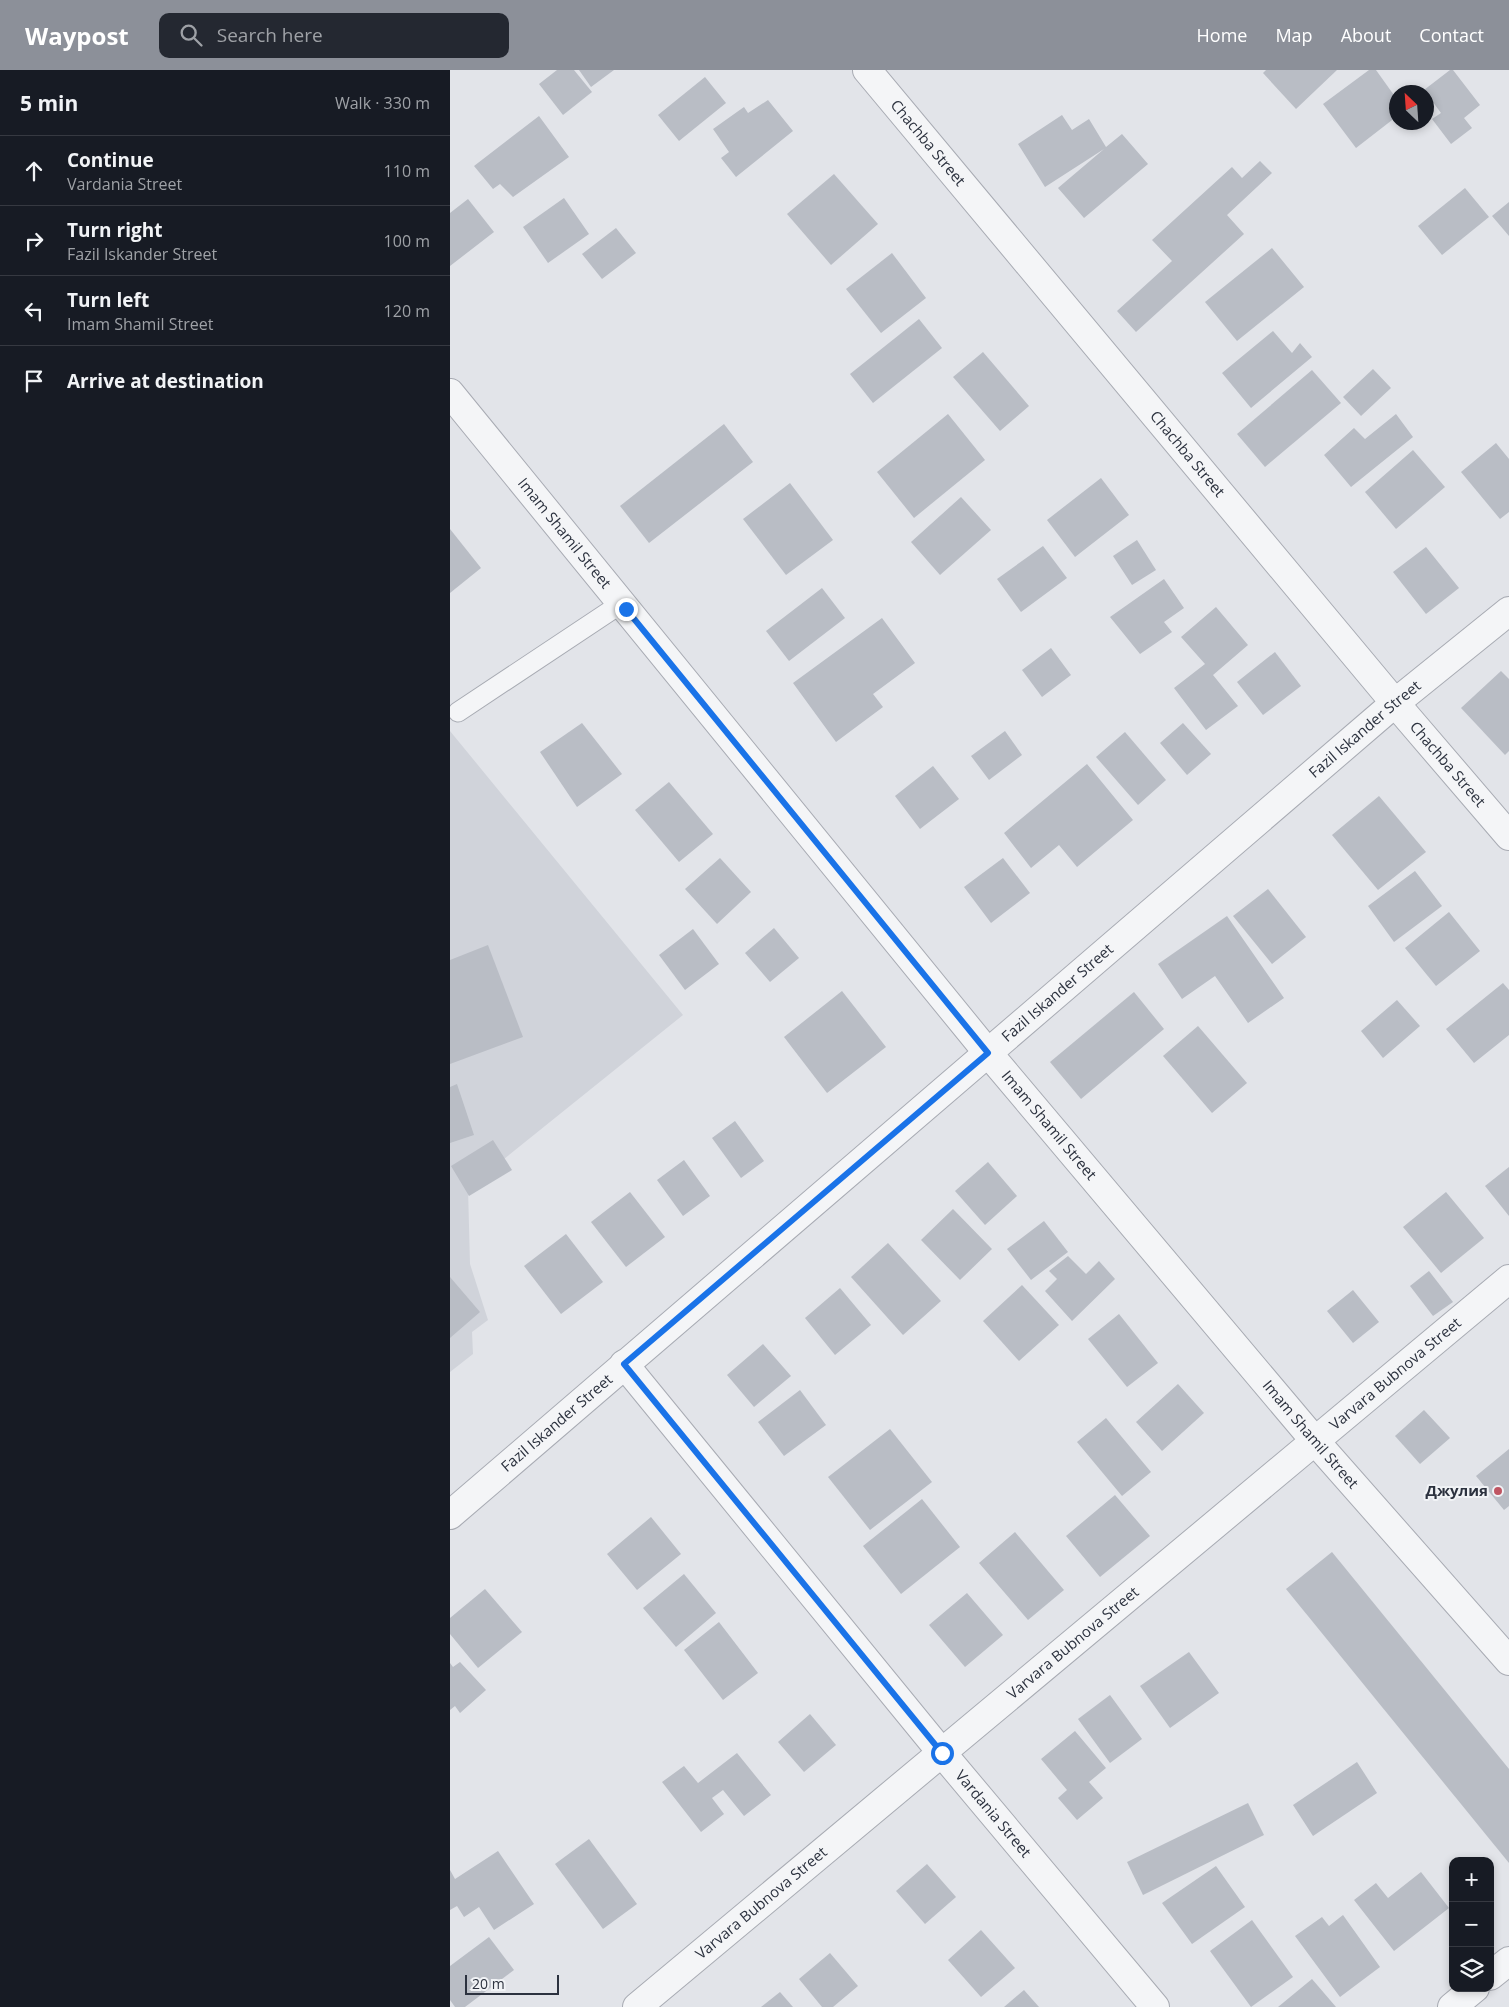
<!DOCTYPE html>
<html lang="en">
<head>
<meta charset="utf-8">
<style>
  :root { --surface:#171b24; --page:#242831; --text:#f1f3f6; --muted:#9ea1a6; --line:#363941; --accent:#8c9099 }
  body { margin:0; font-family:"Open Sans",sans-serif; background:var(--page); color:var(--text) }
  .controls { position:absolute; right:15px; bottom:15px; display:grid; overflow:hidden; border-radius:10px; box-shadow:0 2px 8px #0003 }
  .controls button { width:45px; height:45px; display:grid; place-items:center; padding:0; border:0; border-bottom:1px solid var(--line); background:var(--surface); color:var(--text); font:25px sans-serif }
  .compass { position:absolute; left:939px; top:15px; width:45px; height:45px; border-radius:50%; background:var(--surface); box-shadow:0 2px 8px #0003; rotate:335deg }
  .scale { position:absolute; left:15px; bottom:12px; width:94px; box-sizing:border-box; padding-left:5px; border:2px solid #2c323f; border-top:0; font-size:14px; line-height:18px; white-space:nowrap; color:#2c323f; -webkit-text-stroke:4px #f1f3f6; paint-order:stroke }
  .stop { position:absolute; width:15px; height:15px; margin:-11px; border:4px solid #1a73e8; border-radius:50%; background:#fff }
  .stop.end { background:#1a73e8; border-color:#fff; box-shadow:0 1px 5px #0008 }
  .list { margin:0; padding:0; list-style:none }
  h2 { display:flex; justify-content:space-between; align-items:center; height:65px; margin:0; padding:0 20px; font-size:21px }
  h2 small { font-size:16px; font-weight:400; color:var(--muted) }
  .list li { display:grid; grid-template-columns:32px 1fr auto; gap:15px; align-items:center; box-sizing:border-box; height:70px; padding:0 20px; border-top:1px solid var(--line) }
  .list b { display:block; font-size:19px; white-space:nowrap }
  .list p { margin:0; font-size:16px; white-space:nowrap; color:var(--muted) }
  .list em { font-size:16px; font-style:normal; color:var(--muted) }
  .icon { flex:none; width:28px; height:28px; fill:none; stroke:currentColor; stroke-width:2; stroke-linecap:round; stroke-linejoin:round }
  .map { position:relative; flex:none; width:1059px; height:1937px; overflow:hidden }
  header { display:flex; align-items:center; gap:30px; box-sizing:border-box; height:70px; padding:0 25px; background:var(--accent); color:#fff }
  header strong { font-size:24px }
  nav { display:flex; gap:28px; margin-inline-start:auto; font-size:18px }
  .search { width:350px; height:45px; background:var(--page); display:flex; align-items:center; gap:12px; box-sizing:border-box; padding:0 18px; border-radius:10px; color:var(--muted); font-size:19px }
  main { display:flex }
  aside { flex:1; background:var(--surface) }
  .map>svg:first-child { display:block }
  .built { fill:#d0d3da }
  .building { fill:#b9bdc5 }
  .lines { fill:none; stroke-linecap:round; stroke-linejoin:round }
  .lane-casing { stroke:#a8abb3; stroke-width:21 }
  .street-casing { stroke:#a8abb3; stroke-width:30 }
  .lane { stroke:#f4f5f7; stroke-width:19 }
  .street { stroke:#f4f5f7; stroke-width:28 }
  .route { stroke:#1a73e8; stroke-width:6 }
  .poi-dot { fill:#bf5562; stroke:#f1f3f6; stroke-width:2 }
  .labels { text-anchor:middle; stroke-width:4; stroke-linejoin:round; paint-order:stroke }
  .street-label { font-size:15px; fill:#2c323f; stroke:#f1f3f6 }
  .poi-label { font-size:15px; font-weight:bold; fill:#2c323f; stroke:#f1f3f6; text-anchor:end }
</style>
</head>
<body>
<header>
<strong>Waypost</strong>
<div class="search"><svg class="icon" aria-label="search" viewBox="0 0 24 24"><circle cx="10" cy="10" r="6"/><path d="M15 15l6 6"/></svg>Search here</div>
<nav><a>Home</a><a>Map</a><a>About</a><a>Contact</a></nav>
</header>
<main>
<aside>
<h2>5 min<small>Walk · 330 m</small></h2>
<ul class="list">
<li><svg class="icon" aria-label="ahead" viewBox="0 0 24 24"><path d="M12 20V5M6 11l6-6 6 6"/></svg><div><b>Continue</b><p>Vardania Street</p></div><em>110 m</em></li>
<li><svg class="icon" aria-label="right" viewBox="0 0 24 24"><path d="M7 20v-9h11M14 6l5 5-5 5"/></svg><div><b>Turn right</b><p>Fazil Iskander Street</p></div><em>100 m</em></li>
<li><svg class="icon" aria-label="left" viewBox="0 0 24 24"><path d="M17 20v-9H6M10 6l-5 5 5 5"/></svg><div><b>Turn left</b><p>Imam Shamil Street</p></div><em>120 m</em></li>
<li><svg class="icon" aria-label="arrive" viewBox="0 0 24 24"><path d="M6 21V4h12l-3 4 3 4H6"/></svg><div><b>Arrive at destination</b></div></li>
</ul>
</aside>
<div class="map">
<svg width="1059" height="1937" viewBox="0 0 1059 1937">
  <rect width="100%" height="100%" fill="#e2e4e9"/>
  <path class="built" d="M0 661 233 945 18 1118 20 1194 38 1250 22 1262 23 1284 0 1302Z"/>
  <g class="building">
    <path d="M107 0H124L142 22 113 45 89 14Z"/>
    <path d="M129 0H164L141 17Z"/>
    <path d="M816 0H887L846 39 813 3Z"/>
    <path d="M919 0H926L946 28V47L906 78 873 34Z"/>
    <path d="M1000 0H1003L1030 35 1014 48 1022 58 1001 74 982 49 991 43 974 20Z"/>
    <path d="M255 7 276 33 229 71 208 45Z"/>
    <path d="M318 30 343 61 286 107 271 88 279 82 263 59 294 37 298 43Z"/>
    <path d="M612 45 622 60 639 49 656 77 672 64 698 94 634 148 608 118 654 79 595 117 568 74Z"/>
    <path d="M89 46 119 87 63 127 50 114 43 119 24 96Z"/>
    <path d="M810 91 822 103 777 145 794 164 686 262 667 241 722 191 702 170 782 97 792 108Z"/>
    <path d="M384 104 428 154 381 195 337 144Z"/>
    <path d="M1015 118 1039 147 992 185 968 156Z"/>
    <path d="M114 128 139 164 98 193 73 157Z"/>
    <path d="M18 129 44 162 0 196V143Z"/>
    <path d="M1059 132V166L1042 146Z"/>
    <path d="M166 158 186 183 152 209 132 184Z"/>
    <path d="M822 178 854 217 787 271 755 232Z"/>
    <path d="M442 183 476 228 431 263 396 219Z"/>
    <path d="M469 249 492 278 423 333 400 304Z"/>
    <path d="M823 261 842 283 850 273 862 287 801 338 772 303Z"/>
    <path d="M533 282 579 336 550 361 503 307Z"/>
    <path d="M923 299 941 318 911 346 893 327Z"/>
    <path d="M862 300 891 333 815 397 787 364Z"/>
    <path d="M498 344 535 390 464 448 427 402Z"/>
    <path d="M946 344 963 367 901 417 874 385 904 358 915 369Z"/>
    <path d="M274 354 303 392 199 473 170 436Z"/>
    <path d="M1046 373 1059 389V442L1050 449 1011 402Z"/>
    <path d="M963 380 995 417 946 459 915 422Z"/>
    <path d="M651 408 679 445 625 487 597 450Z"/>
    <path d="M340 413 383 470 336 505 293 449Z"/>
    <path d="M511 427 541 460 490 505 461 472Z"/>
    <path d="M0 459 31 498 0 523Z"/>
    <path d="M687 470 706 500 682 515 663 486Z"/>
    <path d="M593 476 617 508 571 542 547 509Z"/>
    <path d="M976 477 1009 518 976 544 943 502Z"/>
    <path d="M714 509 734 538 714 552 722 562 690 584 660 547Z"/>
    <path d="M372 518 395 548 339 591 316 561Z"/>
    <path d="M766 537 798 575 763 605 788 636 756 660 724 618 755 594 731 567Z"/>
    <path d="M432 548 465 593 423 624 433 637 386 672 343 613Z"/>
    <path d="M601 578 621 605 592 627 572 600Z"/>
    <path d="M825 582 851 616 813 645 787 612Z"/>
    <path d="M1051 601 1059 609V681L1055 685 1011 638Z"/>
    <path d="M132 653 172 704 127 737 90 682Z"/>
    <path d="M733 653 761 684 737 705 710 673Z"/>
    <path d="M555 661 572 685 539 710 521 686Z"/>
    <path d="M675 662 716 710 688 735 646 687Z"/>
    <path d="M637 694 683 750 627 797 609 775 581 798 554 763Z"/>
    <path d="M483 696 509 729 470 759 445 726Z"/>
    <path d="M219 712 263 764 229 792 185 740Z"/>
    <path d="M929 726 976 782 928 820 882 765Z"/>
    <path d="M270 788 301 822 267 854 235 819Z"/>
    <path d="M553 788 580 823 541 853 514 817Z"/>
    <path d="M965 801 992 836 944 872 918 836Z"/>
    <path d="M818 819 856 867 822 894 783 846Z"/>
    <path d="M999 842 1030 881 986 916 955 878Z"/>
    <path d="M777 846 834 928 798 953 765 906 732 929 708 894Z"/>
    <path d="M324 858 349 888 320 912 295 883Z"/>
    <path d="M243 859 269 894 235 920 209 885Z"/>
    <path d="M38 875 73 967 0 994V890Z"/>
    <path d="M1053 913 1059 920V965L1024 993 996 959Z"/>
    <path d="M392 921 436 977 377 1023 334 967Z"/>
    <path d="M684 922 714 959 631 1029 600 992Z"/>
    <path d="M947 930 970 956 933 988 911 961Z"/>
    <path d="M748 956 797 1013 762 1043 713 986Z"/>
    <path d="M7 1014 24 1065 0 1073V1017Z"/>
    <path d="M285 1051 314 1091 291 1108 262 1068Z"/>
    <path d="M43 1070 62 1100 19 1126 1 1096Z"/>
    <path d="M234 1090 260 1126 233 1146 207 1110Z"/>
    <path d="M538 1092 567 1126 535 1155 505 1121Z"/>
    <path d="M1059 1097V1146L1035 1116Z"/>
    <path d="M180 1122 215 1167 176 1197 141 1152Z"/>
    <path d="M996 1122 1034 1168 991 1203 953 1157Z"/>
    <path d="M503 1139 542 1179 510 1210 471 1170Z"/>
    <path d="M594 1151 618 1182 581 1210 557 1179Z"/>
    <path d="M116 1164 153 1212 111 1244 74 1196Z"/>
    <path d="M438 1173 491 1231 453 1265 401 1207Z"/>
    <path d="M618 1186 636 1204 649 1191 665 1209 622 1251 595 1221 607 1209 599 1201Z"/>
    <path d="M979 1201 1003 1232 983 1246 960 1216Z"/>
    <path d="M0 1207 30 1242 0 1268Z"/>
    <path d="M572 1215 609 1255 569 1291 533 1251Z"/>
    <path d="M390 1218 421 1255 385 1285 355 1248Z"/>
    <path d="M903 1220 929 1252 903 1273 877 1241Z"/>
    <path d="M669 1244 708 1293 677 1317 638 1269Z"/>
    <path d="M313 1274 341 1306 304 1337 277 1305Z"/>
    <path d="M728 1314 754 1343 712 1381 686 1352Z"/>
    <path d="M350 1320 376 1355 334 1386 308 1352Z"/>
    <path d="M974 1340 1000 1368 970 1394 945 1366Z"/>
    <path d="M656 1348 701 1402 672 1426 627 1372Z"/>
    <path d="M440 1359 482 1412 420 1460 378 1407Z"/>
    <path d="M1059 1379V1436L1054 1440 1026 1406Z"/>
    <path d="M665 1425 700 1466 650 1507 616 1466Z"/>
    <path d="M472 1429 510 1477 451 1524 413 1476Z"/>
    <path d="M201 1447 231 1484 187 1520 157 1484Z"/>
    <path d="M565 1462 614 1520 578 1550 529 1493Z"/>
    <path d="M882 1482 1059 1699V1793L836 1519Z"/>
    <path d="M234 1504 266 1543 226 1577 193 1538Z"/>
    <path d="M35 1519 72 1562 28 1598 0 1564V1548Z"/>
    <path d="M517 1523 553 1565 515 1597 479 1555Z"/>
    <path d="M269 1552 308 1603 273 1630 234 1580Z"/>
    <path d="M739 1582 769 1623 720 1658 690 1616Z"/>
    <path d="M10 1592 36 1620 10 1643 5 1636 0 1640V1593L3 1597Z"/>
    <path d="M660 1625 692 1669 660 1693 628 1649Z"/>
    <path d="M360 1644 386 1675 354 1702 328 1672Z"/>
    <path d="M625 1661 656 1698 639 1712 653 1728 627 1750 608 1728 617 1720 591 1689Z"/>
    <path d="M287 1683 321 1725 294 1746 273 1720 262 1728 274 1744 251 1762 212 1712 234 1696 248 1713Z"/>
    <path d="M907 1692 927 1723 863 1766 843 1735Z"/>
    <path d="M798 1733 814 1765 693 1825 677 1792Z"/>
    <path d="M139 1769 187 1834 153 1859 105 1794Z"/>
    <path d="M48 1781 84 1834 44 1860 29 1837 14 1847 7 1836 0 1840V1800L5 1809Z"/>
    <path d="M477 1794 506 1827 475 1854 446 1821Z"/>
    <path d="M766 1796 795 1837 742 1874 712 1833Z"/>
    <path d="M971 1802 999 1838 944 1881 904 1830 926 1813 938 1828Z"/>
    <path d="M893 1845 930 1897 890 1927 845 1866 872 1847 879 1856Z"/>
    <path d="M802 1850 843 1907 801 1937 760 1881Z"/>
    <path d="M531 1860 565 1898 531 1927 498 1890Z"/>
    <path d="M39 1867 64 1900 15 1937H5L0 1930V1896Z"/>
    <path d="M380 1883 408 1916 383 1937H372L349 1909Z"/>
    <path d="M862 1909 886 1937H828Z"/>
    <path d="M574 1920 589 1937H554Z"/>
    <path d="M330 1922 343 1937H311Z"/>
  </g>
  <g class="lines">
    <g class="lane-casing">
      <path id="lane" d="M8 642 172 533"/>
    </g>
    <g class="street-casing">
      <g id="street">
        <path id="s1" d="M417 0 945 633 1059 766"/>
        <path id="s2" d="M0 323 538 983 865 1371 1059 1591"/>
        <path id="s3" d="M174 1294 492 1683 705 1937"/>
        <path id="s4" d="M0 1445 945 633 1059 541"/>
        <path d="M1040 1906 1059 1891"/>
        <path id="s5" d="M187 1937 1059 1209"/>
        <path d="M1002 1937 1025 1918"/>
      </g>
    </g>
    <use href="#lane" class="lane"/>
    <use href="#street" class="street"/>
  </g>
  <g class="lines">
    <path class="route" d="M176 539 538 983 174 1294 492 1683"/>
  </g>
  <circle class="poi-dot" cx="1048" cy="1421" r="5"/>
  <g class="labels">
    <g class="street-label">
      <text dy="5" stroke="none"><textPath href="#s1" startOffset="95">Chachba Street</textPath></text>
      <text dy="5" stroke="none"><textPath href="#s1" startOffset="500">Chachba Street</textPath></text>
      <text dy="5" stroke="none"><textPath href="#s2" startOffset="181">Imam Shamil Street</textPath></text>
      <text dy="5" stroke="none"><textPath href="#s4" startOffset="1206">Fazil Iskander Street</textPath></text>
      <text dy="5" stroke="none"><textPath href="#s1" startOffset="905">Chachba Street</textPath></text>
      <text dy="5" stroke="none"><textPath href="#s4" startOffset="801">Fazil Iskander Street</textPath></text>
      <text dy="5" stroke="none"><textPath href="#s2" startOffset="946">Imam Shamil Street</textPath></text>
      <text dy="5" stroke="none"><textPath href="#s5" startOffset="988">Varvara Bubnova Street</textPath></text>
      <text dy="5" stroke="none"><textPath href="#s4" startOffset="141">Fazil Iskander Street</textPath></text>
      <text dy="5" stroke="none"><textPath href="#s2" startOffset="1351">Imam Shamil Street</textPath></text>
      <text dy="5" stroke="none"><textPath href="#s5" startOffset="568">Varvara Bubnova Street</textPath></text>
      <text dy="5" stroke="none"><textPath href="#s3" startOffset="582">Vardania Street</textPath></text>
      <text dy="5" stroke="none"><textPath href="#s5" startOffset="162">Varvara Bubnova Street</textPath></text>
    </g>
    <g class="poi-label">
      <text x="1038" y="1426">Джулия</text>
    </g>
  </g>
</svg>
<div class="controls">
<button>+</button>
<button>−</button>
<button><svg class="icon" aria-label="layers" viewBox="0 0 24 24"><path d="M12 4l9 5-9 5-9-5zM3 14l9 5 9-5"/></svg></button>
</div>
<svg class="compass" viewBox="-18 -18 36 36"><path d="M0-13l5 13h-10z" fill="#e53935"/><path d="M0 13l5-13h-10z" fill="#9ea1a6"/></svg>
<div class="scale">20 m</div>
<div class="stop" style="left:492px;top:1683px"></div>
<div class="stop end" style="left:176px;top:539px"></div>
</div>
</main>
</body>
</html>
